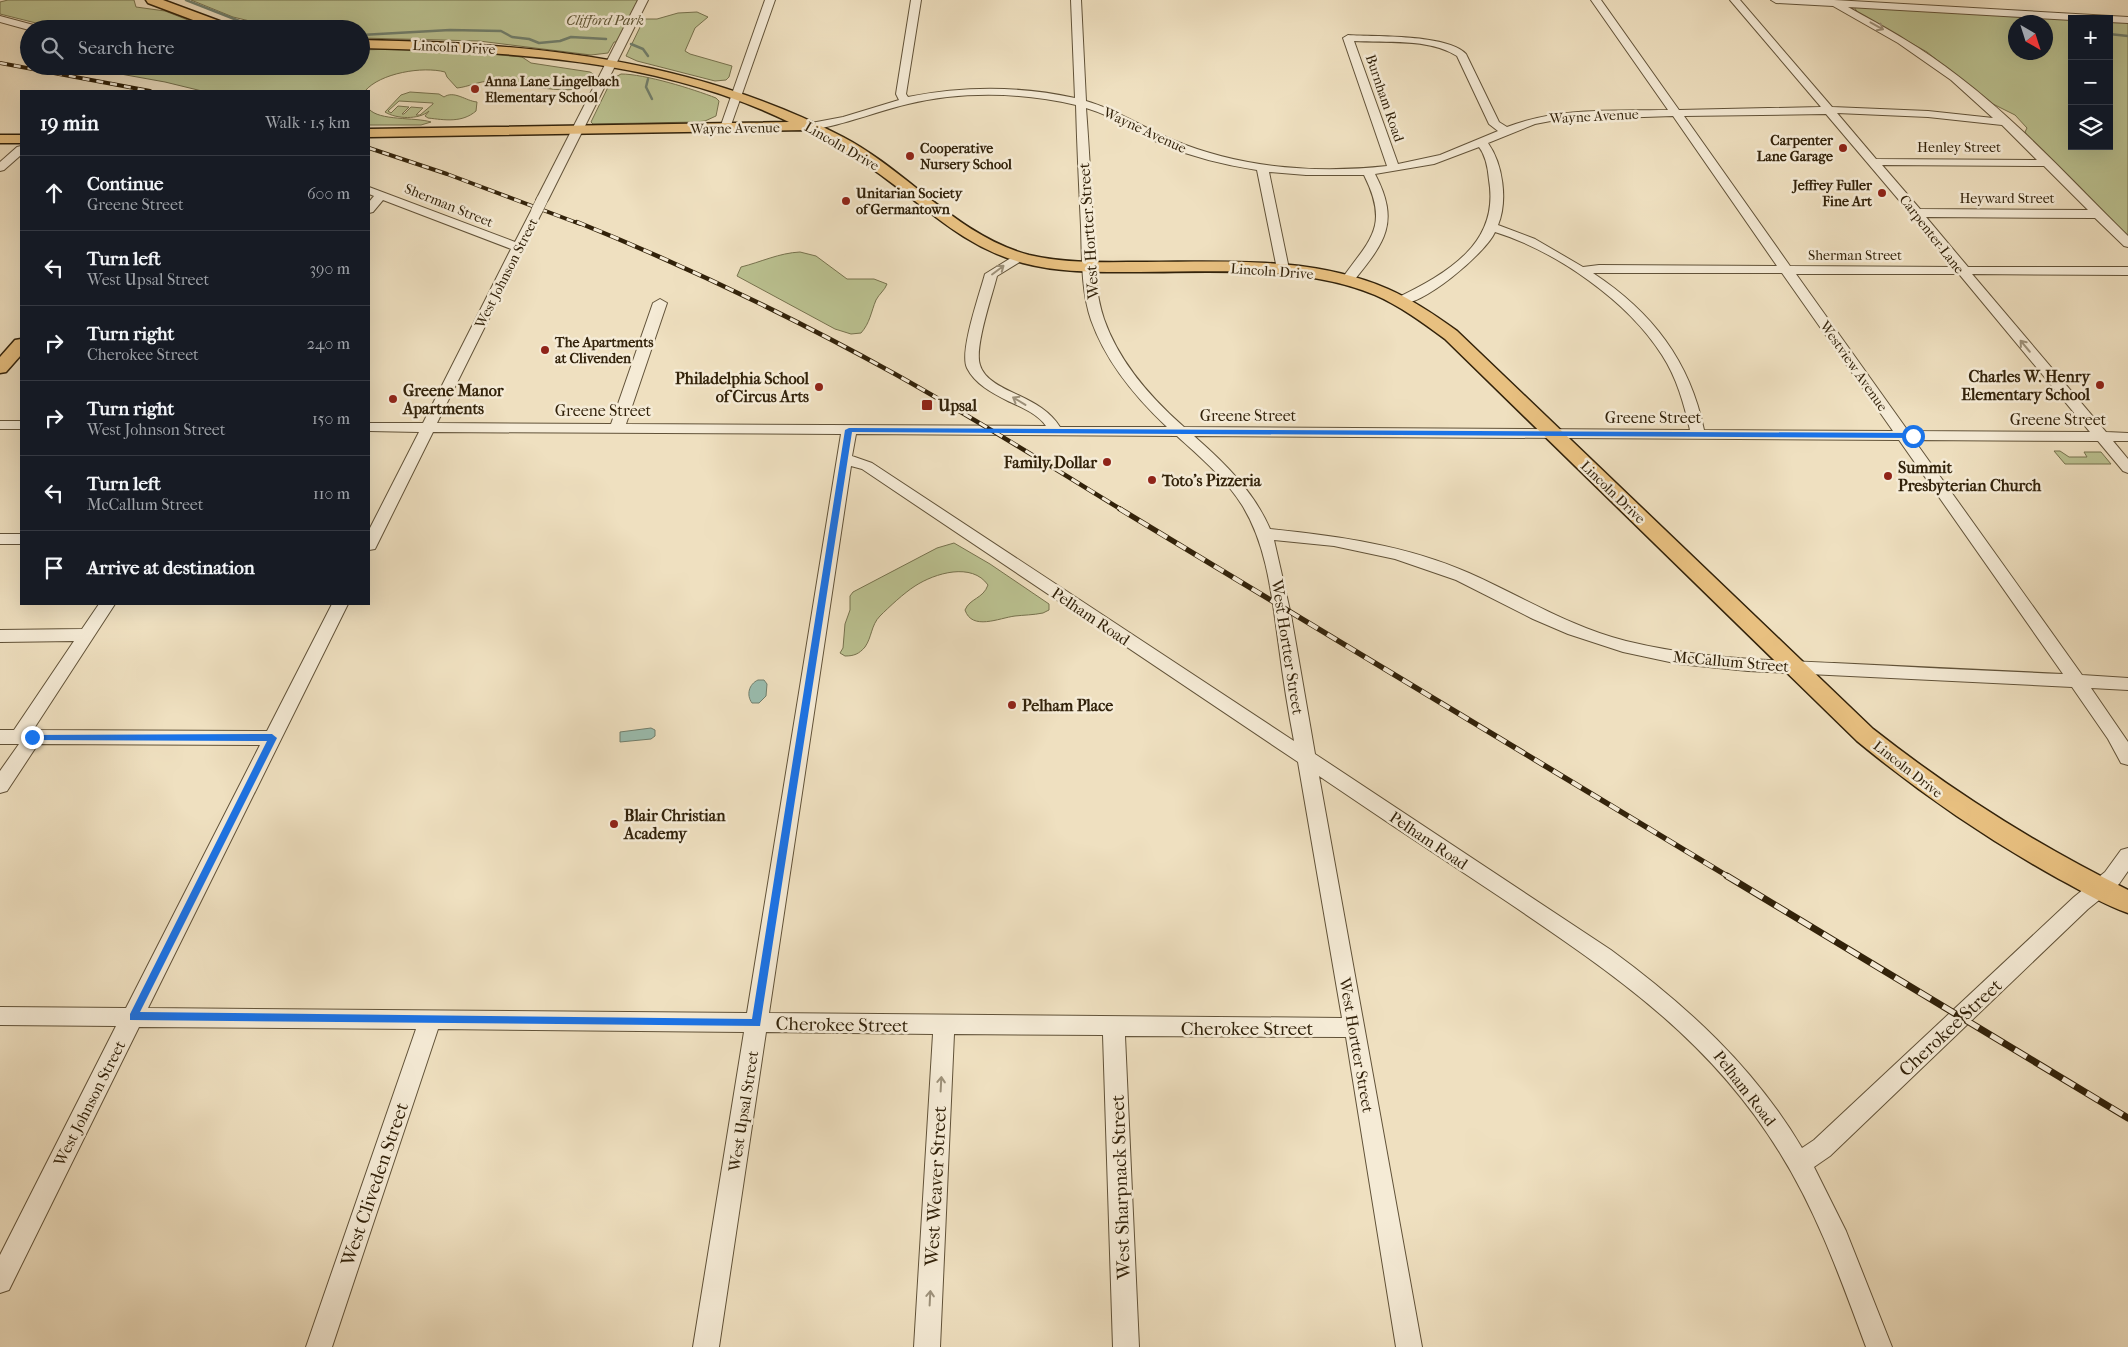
<!DOCTYPE html>
<html lang="en">
<head>
<meta charset="utf-8">
<style>
  :root { --surface:#171b24; --page:#20242c; --text:#f1f3f6; --muted:#9ea1a6; --line:#363941 }
  body { margin:0; font-family:"IM FELL French Canon",serif; background:var(--page); color:var(--text) }
  .controls { position:absolute; right:15px; top:15px; display:grid; overflow:hidden; border-radius:0px; box-shadow:0 5px 20px #0002 }
  .controls button { width:45px; height:45px; display:grid; place-items:center; padding:0; border:0; border-bottom:1px solid var(--line); background:var(--surface); color:var(--text); font:25px sans-serif }
  .compass { position:absolute; left:2008px; top:15px; width:45px; height:45px; border-radius:50%; background:var(--surface); box-shadow:0 5px 20px #0002; rotate:141deg }
  .stop { position:absolute; width:15px; height:15px; margin:-11px; border:4px solid #1a73e8; border-radius:50%; background:#fff }
  .stop.end { background:#1a73e8; border-color:#fff; box-shadow:0 1px 5px #0008 }
  .list { margin:0; padding:0; list-style:none }
  h2 { display:flex; justify-content:space-between; align-items:center; height:65px; margin:0; padding:0 20px; font-size:21px }
  h2 small { font-size:16px; font-weight:400; color:var(--muted) }
  .list li { display:grid; grid-template-columns:32px 1fr auto; gap:15px; align-items:center; box-sizing:border-box; height:75px; padding:0 20px; border-top:1px solid var(--line) }
  .list b { display:block; font-size:19px; white-space:nowrap }
  .list p { margin:0; font-size:16px; white-space:nowrap; color:var(--muted) }
  .list em { font-size:16px; font-style:normal; color:var(--muted) }
  .icon { flex:none; width:28px; height:28px; fill:none; stroke:currentColor; stroke-width:2; stroke-linecap:round; stroke-linejoin:round }
  .map { position:relative; flex:none; width:2128px; height:1347px; overflow:hidden }
  .search { position:absolute; background:var(--surface); box-shadow:0 5px 20px #0002; left:20px; top:20px; width:350px; height:55px; display:flex; align-items:center; gap:12px; box-sizing:border-box; padding:0 18px; border-radius:28px; color:var(--muted); font-size:19px }
  .panel { position:absolute; background:var(--surface); box-shadow:0 5px 20px #0002; left:20px; top:90px; width:350px; height:515px; border-radius:0px }
  .map>svg:first-child { display:block }
  .green { fill:#bbc291; stroke:#76724e; fill-rule:evenodd }
  .water { fill:#9abdaf; stroke:#707f6d }
  .lines { fill:none; stroke-linecap:round; stroke-linejoin:round }
  .stream { stroke:#707f6d; stroke-width:2.5 }
  .minor-casing { stroke:#615238; stroke-width:2 }
  .major-casing { stroke:#32220a; stroke-width:3 }
  .minor { fill:#f5ebd6; fill-rule:evenodd }
  .major { fill:#e8c080; fill-rule:evenodd }
  .rail-far3-casing { stroke:#32220a; stroke-width:4 }
  .rail-far2-casing { stroke:#32220a; stroke-width:4.5 }
  .rail-far1-casing { stroke:#32220a; stroke-width:5.5 }
  .rail-casing { stroke:#32220a; stroke-width:7 }
  .rail-far3 { stroke:#f5ebd6; stroke-width:2.5; stroke-dasharray:7; stroke-linecap:butt }
  .rail-far2 { stroke:#f5ebd6; stroke-width:3; stroke-dasharray:9; stroke-linecap:butt }
  .rail-far1 { stroke:#f5ebd6; stroke-width:4; stroke-dasharray:11; stroke-linecap:butt }
  .rail { stroke:#f5ebd6; stroke-width:5; stroke-dasharray:14; stroke-linecap:butt }
  .minor-bridge-casing { stroke:#615238; stroke-width:12; stroke-linecap:butt }
  .minor-bridge { stroke:#f5ebd6; stroke-width:11 }
  .oneway { stroke:#9d917a }
  .route { fill:#1a73e8 }
  .poi-dot { fill:#8f2418; stroke:#f5ebd6; stroke-width:2 }
  .labels { text-anchor:middle; stroke-width:5; stroke-linejoin:round; paint-order:stroke }
  .far-park-label { font-size:14px; font-style:italic; fill:#5b5232; stroke:#f5ebd6 }
  .far-street-label { font-size:14px; fill:#32220a; stroke:#f5ebd6 }
  .far-poi-label { font-size:14px; font-weight:bold; fill:#32220a; stroke:#f5ebd6; text-anchor:start }
  .street-label { font-size:16px; fill:#32220a; stroke:#f5ebd6 }
  .poi-label { font-size:16px; font-weight:bold; fill:#32220a; stroke:#f5ebd6; text-anchor:start }
  .near-street-label { font-size:19px; fill:#32220a; stroke:#f5ebd6 }
</style>
</head>
<body>
<div class="map">
<svg width="2128" height="1347" viewBox="0 0 2128 1347">
  <rect width="100%" height="100%" fill="#efe0c0"/>
  <filter id="stains"><feTurbulence type="fractalNoise" baseFrequency=".004" numOctaves="4"/><feColorMatrix values="0 0 0 0 .2 0 0 0 0 .09 0 0 0 0 .02 0 0 0 .5 -.17"/></filter>
  <radialGradient id="worn" r=".72"><stop offset=".6" stop-color="#630" stop-opacity="0"/><stop offset="1" stop-color="#630" stop-opacity=".3"/></radialGradient>
  <g class="green">
    <path d="M8 0H134L136 7 165 11 211 29H60L0 14V2Z"/>
    <path d="M191 0H638L617 42H614L608 53 591 55 479 41 361 38V29H283L233 17Z"/>
    <path d="M1854 7 2072 19V146H2109V21L2128 22V237L2030 140 2025 132 2027 128 2015 115 1989 102 1927 52 1858 13ZM2016 22H2046V52H2016Z"/>
    <path d="M697 12 708 17 695 28 685 51 690 54 732 66 729 77 726 80 715 81 637 61 626 56 644 19H657L678 13Z"/>
    <path d="M395 49 446 50 522 57 531 63 590 72 595 75 587 86C564 97 517 81 491 81 479 81 468 87 457 88L447 77 445 72C423 66 380 73 365 91H202L165 82 76 66H361V50Z"/>
    <path d="M621 74C645 74 693 89 716 98L719 101 716 116 705 121 695 122 593 124 591 122 612 79Z"/>
    <path d="M410 92 439 94 444 97C454 90 466 101 477 102L476 111C462 123 445 120 428 118L425 116 429 111C419 120 396 119 385 112L401 95ZM399 101 433 103V104L420 115H416L423 108 411 107 404 114H402L409 107 398 106 391 113 388 111Z"/>
    <path d="M369 109C379 121 415 117 431 122L421 125H369Z"/>
    <path d="M800 252 816 256 847 279H874L887 284C885 290 879 294 876 300 871 312 870 323 861 333L851 334 835 329 737 276 741 267C761 262 779 253 800 252Z"/>
    <path d="M2054 451H2060L2069 457H2087L2084 452H2101L2111 464H2065Z"/>
    <path d="M954 543 990 564 1049 604V610L1043 613C1033 615 1024 615 1015 616 999 618 972 631 965 610 970 598 983 599 988 585 972 562 935 573 915 586 904 593 889 607 880 616 871 625 872 637 865 647 859 654 854 656 845 656L840 653 843 648 845 624 850 610V596L853 592 937 548Z"/>
  </g>
  <g class="water">
    <path d="M758 680H764L767 684 766 696 759 703H752C746 695 749 684 758 680Z"/>
    <path d="M651 728 655 730V736L651 739 620 742V732Z"/>
  </g>
  <g class="lines">
    <g class="stream">
      <path d="M186 0 242 22 269 29"/>
      <path d="M2109 34 2128 36"/>
      <path d="M361 35 450 30 501 31 512 37 529 39 539 43 560 41 571 37 606 39"/>
      <path d="M631 44 643 49 648 56"/>
      <path d="M648 79 646 87 652 99"/>
    </g>
    <g class="minor-casing">
      <g id="minor">
        <path d="M638 0H648L548 200 546 203H538L536 200Z"/>
        <path d="M765 0H775L730 128 725 131 721 130 720 128Z"/>
        <path d="M911 0H921L906 94 908 97C963 86 1021 86 1075 98L1071 0H1081L1086 101C1118 110 1143 128 1173 140 1240 168 1316 174 1387 166L1343 38 1348 35C1375 37 1448 34 1466 54L1499 122 1507 127C1558 107 1614 111 1668 110L1591 0H1601L1679 110 1821 107 1730 0H1740L1832 107 1928 111 1993 118 1951 80 1898 43 1833 6 1776 3 1771 0H1834L2128 17V23L2109 22V19L2072 20 1848 7C1886 28 1924 49 1958 76 2020 123 2073 182 2128 236V247L2124 246 2095 218 1926 217 1968 267H2128V275L1972 274 2106 432 2128 433V441H2113L2128 459V473L2123 471 2098 441 1914 440 2082 675 2128 678V690L2091 688 2128 742V765L2121 763 2108 739 2072 687 1748 671 1679 664 1623 652 1568 634 1533 619 1456 580 1395 559 1334 546 1274 540 1291 615 1315 754 1611 950C1686 1005 1754 1067 1802 1148L1814 1140 2074 897 2105 872 2121 850 2128 848V871L2119 884 2088 909 1830 1156 1814 1167 1846 1231 1892 1347H1866C1841 1280 1818 1214 1780 1153 1710 1039 1614 974 1506 901 1444 860 1381 818 1319 776L1422 1347H1396L1346 1037 1125 1036 1139 1347H1113L1103 1035 954 1034 940 1347H914L933 1034 766 1032 719 1347H693L744 1032 438 1029 332 1347H306L416 1029 139 1027 9 1290 0 1293V1255L116 1026 0 1025V1007L126 1008 260 745 38 744 7 791 0 793V771L19 744H0V730H14L74 641 0 642V630L82 629 99 604H115L33 730 267 731 332 604H348L148 1008 747 1013 841 434 433 432 377 545 375 549 369 550V530L419 432 369 431V423H423L511 249 383 200 373 212 369 213V202L374 196 369 194V187L515 242 533 207H541L543 210 437 423 611 424 653 303 660 299 667 303 626 424 1046 426C1038 414 1021 407 1008 401 992 393 975 384 967 368 959 352 980 293 985 274L1019 253 1025 257 1023 260 997 276C992 296 974 348 980 365 984 380 1005 389 1018 395 1035 403 1050 411 1060 427H1167C1135 397 1106 362 1091 320 1081 290 1082 257 1081 226 1079 185 1077 145 1076 105 1022 92 961 91 908 104 879 111 851 122 822 128L810 129 805 126 806 124 843 117 899 100 896 94ZM1354 41C1386 43 1429 38 1457 56L1489 124 1498 131 1440 155 1398 164ZM1086 108C1114 116 1137 133 1163 145 1193 157 1225 165 1257 170L1277 269 1283 273 1289 269 1269 172 1306 175H1364C1390 227 1370 239 1341 280L1347 284 1352 283C1384 243 1401 224 1375 174L1434 164 1479 147C1486 156 1488 169 1489 180 1500 244 1447 273 1397 298L1395 301 1397 304C1420 309 1486 253 1495 232 1556 251 1628 301 1662 355 1677 378 1684 404 1690 430L1184 427C1150 397 1119 362 1104 319 1094 289 1094 256 1093 225 1091 186 1089 147 1086 108ZM1837 113 1928 117 2002 125 2037 160 1876 159ZM1826 114 1954 265 1955 267 1790 266 1684 116ZM1673 116 1777 266 1599 265 1583 267 1535 239 1498 225C1508 201 1503 164 1488 143L1535 124 1556 120ZM1882 165 2044 166 2088 210 1920 209ZM1593 273H1782L1893 431 1704 430C1690 361 1652 312 1593 273ZM1796 274H1959L2090 432 1908 431ZM856 434 1177 436C1200 457 1225 478 1242 505 1268 547 1272 599 1279 647 1283 678 1288 710 1294 741L872 463 852 456ZM1194 436 1899 440 2063 674C1986 671 1910 667 1834 663 1764 660 1694 658 1626 641 1570 627 1521 596 1469 573 1406 545 1337 536 1270 529 1254 492 1225 463 1194 436ZM851 466 862 469 1298 762 1342 1018 769 1013Z"/>
        <path d="M0 16 41 27 43 29 29 30 0 22Z"/>
        <path d="M21 146V155L4 170 0 171V162L17 147Z"/>
        <rect x="0" y="421" width="21" height="8"/>
        <rect x="0" y="534" width="21" height="10"/>
      </g>
    </g>
    <g class="major-casing">
      <g id="major">
        <path d="M146 0H163L233 26 235 29H217L148 3Z"/>
        <path d="M361 40C529 43 691 58 843 137 908 171 957 236 1029 255 1067 264 1107 262 1146 262 1225 262 1313 256 1388 289 1413 300 1435 315 1457 331L1873 729C1953 792 2037 845 2128 890V913C2104 905 2082 891 2059 879 1987 839 1920 793 1857 741L1445 339C1422 322 1400 306 1375 295 1304 265 1214 272 1139 272 1101 272 1060 273 1023 263 968 248 933 214 889 181 863 161 835 145 806 130L369 137V129L789 122C658 58 505 51 361 48Z"/>
        <rect x="0" y="135" width="21" height="8"/>
        <path d="M21 339V355L6 372 0 373V357L15 340Z"/>
      </g>
    </g>
    <use href="#minor" class="minor"/>
    <use href="#major" class="major"/>
    <g class="rail-far3-casing">
      <g id="rail-far3">
        <path d="M0 63 150 91"/>
        <path d="M369 148 447 174 580 224"/>
      </g>
    </g>
    <g class="rail-far2-casing">
      <path id="rail-far2" d="M577 222C686 266 792 317 895 374 972 417 1047 464 1122 510"/>
    </g>
    <g class="rail-far1-casing">
      <path id="rail-far1" d="M1120 509 1729 877"/>
    </g>
    <g class="rail-casing">
      <path id="rail" d="M1727 876 2128 1118"/>
    </g>
    <use href="#rail-far3" class="rail-far3"/>
    <use href="#rail-far2" class="rail-far2"/>
    <use href="#rail-far1" class="rail-far1"/>
    <use href="#rail" class="rail"/>
    <g class="minor-bridge-casing">
      <path id="minor-bridge" d="M537 210 542 200"/>
    </g>
    <use href="#minor-bridge" class="minor-bridge"/>
  </g>
  <defs><path id="oneway-shaft" d="M-6 0H5M1.5-3L5.5 0L1.5 3" fill="none" stroke-width="1.6" stroke-linecap="round" stroke-linejoin="round" transform="scale(1.25)"/></defs>
  <g class="oneway">
    <use href="#oneway-shaft" transform="translate(1877 26) rotate(29)"/>
    <use href="#oneway-shaft" transform="translate(998 270) rotate(-37)"/>
    <use href="#oneway-shaft" transform="translate(2025 346) rotate(-130)"/>
    <use href="#oneway-shaft" transform="translate(1019 401) rotate(-149)"/>
    <use href="#oneway-shaft" transform="translate(941 1084) rotate(-87)"/>
    <use href="#oneway-shaft" transform="translate(930 1298) rotate(-87)"/>
  </g>
  <path class="route" d="M849 428 1913 433 1916 436 1913 438 852 432 760 1026 130 1020V1014L267 741 32 740 30 739V735L272 734 277 738 140 1012 752 1019 845 430Z"/>
  <g class="poi-dot">
    <circle cx="475" cy="89" r="5"/>
    <circle cx="1843" cy="148" r="5"/>
    <circle cx="910" cy="156" r="5"/>
    <circle cx="1882" cy="193" r="5"/>
    <circle cx="846" cy="201" r="5"/>
    <circle cx="545" cy="350" r="5"/>
    <circle cx="2100" cy="385" r="5"/>
    <circle cx="819" cy="387" r="5"/>
    <circle cx="393" cy="399" r="5"/>
    <rect x="921" y="399" width="12" height="12" rx="2.5"/>
    <circle cx="1107" cy="462" r="5"/>
    <circle cx="1888" cy="476" r="5"/>
    <circle cx="1152" cy="480" r="5"/>
    <circle cx="1012" cy="705" r="5"/>
    <circle cx="614" cy="824" r="5"/>
  </g>
  <g class="labels">
    <g class="far-park-label">
      <text x="605" y="25">Clifford Park</text>
    </g>
    <g class="far-street-label">
      <text transform="translate(454 47) rotate(3)" y="5">Lincoln Drive</text>
      <text transform="translate(1385 98) rotate(71)" y="5">Burnham Road</text>
      <text transform="translate(1594 116) rotate(-3)" y="5">Wayne Avenue</text>
      <text transform="translate(735 128) rotate(-1)" y="5">Wayne Avenue</text>
      <text transform="translate(1145 130) rotate(25)" y="5">Wayne Avenue</text>
      <text transform="translate(842 146) rotate(30)" y="5">Lincoln Drive</text>
      <text x="1959" y="152">Henley Street</text>
      <text x="2007" y="203">Heyward Street</text>
      <text transform="translate(449 205) rotate(22)" y="5">Sherman Street</text>
      <text transform="translate(1932 234) rotate(52)" y="5">Carpenter Lane</text>
      <text x="1855" y="260">Sherman Street</text>
      <text transform="translate(1272 271) rotate(4)" y="5">Lincoln Drive</text>
      <text transform="translate(506 273) rotate(-63)" y="5">West Johnson Street</text>
      <text transform="translate(1854 366) rotate(55)" y="5">Westview Avenue</text>
      <text transform="translate(1613 492) rotate(44)" y="5">Lincoln Drive</text>
      <text transform="translate(1908 769) rotate(38)" y="5">Lincoln Drive</text>
    </g>
    <g class="far-poi-label">
      <text x="485" y="86">Anna Lane Lingelbach<tspan x="485" dy="16">Elementary School</tspan></text>
      <text x="1833" y="145" text-anchor="end">Carpenter<tspan x="1833" dy="16">Lane Garage</tspan></text>
      <text x="920" y="153">Cooperative<tspan x="920" dy="16">Nursery School</tspan></text>
      <text x="1872" y="190" text-anchor="end">Jeffrey Fuller<tspan x="1872" dy="16">Fine Art</tspan></text>
      <text x="856" y="198">Unitarian Society<tspan x="856" dy="16">of Germantown</tspan></text>
      <text x="555" y="347">The Apartments<tspan x="555" dy="16">at Clivenden</tspan></text>
    </g>
    <g class="street-label">
      <text transform="translate(1088 231) rotate(-94)" y="6">West Hortter Street</text>
      <text x="603" y="416">Greene Street</text>
      <text x="1248" y="421">Greene Street</text>
      <text x="1653" y="423">Greene Street</text>
      <text x="2058" y="425">Greene Street</text>
      <text transform="translate(1091 616) rotate(34)" y="6">Pelham Road</text>
      <text transform="translate(1288 647) rotate(81)" y="6">West Hortter Street</text>
      <text transform="translate(1731 661) rotate(5)" y="6">McCallum Street</text>
      <text transform="translate(1429 840) rotate(34)" y="6">Pelham Road</text>
      <text transform="translate(1357 1045) rotate(80)" y="6">West Hortter Street</text>
      <text transform="translate(1745 1088) rotate(52)" y="6">Pelham Road</text>
      <text transform="translate(89 1103) rotate(-63)" y="6">West Johnson Street</text>
      <text transform="translate(743 1111) rotate(-81)" y="6">West Upsal Street</text>
    </g>
    <g class="poi-label">
      <text x="2090" y="382" text-anchor="end">Charles W. Henry<tspan x="2090" dy="18">Elementary School</tspan></text>
      <text x="809" y="384" text-anchor="end">Philadelphia School<tspan x="809" dy="18">of Circus Arts</tspan></text>
      <text x="403" y="396">Greene Manor<tspan x="403" dy="18">Apartments</tspan></text>
      <text x="938" y="411">Upsal</text>
      <text x="1097" y="468" text-anchor="end">Family Dollar</text>
      <text x="1898" y="473">Summit<tspan x="1898" dy="18">Presbyterian Church</tspan></text>
      <text x="1162" y="486">Toto's Pizzeria</text>
      <text x="1022" y="711">Pelham Place</text>
      <text x="624" y="821">Blair Christian<tspan x="624" dy="18">Academy</tspan></text>
    </g>
    <g class="near-street-label">
      <text transform="translate(842 1024) rotate(1)" y="7">Cherokee Street</text>
      <text transform="translate(1950 1027) rotate(-43)" y="7">Cherokee Street</text>
      <text x="1247" y="1035">Cherokee Street</text>
      <text transform="translate(374 1184) rotate(-71)" y="7">West Cliveden Street</text>
      <text transform="translate(935 1186) rotate(-87)" y="7">West Weaver Street</text>
      <text transform="translate(1120 1187) rotate(-92)" y="7">West Sharpnack Street</text>
    </g>
  </g>
  <rect width="100%" height="100%" filter="url(#stains)"/>
  <rect width="100%" height="100%" fill="url(#worn)"/>
</svg>
<div class="controls">
<button>+</button>
<button>−</button>
<button><svg class="icon" aria-label="layers" viewBox="0 0 24 24"><path d="M12 4l9 5-9 5-9-5zM3 14l9 5 9-5"/></svg></button>
</div>
<svg class="compass" viewBox="-18 -18 36 36"><path d="M0-13l5 13h-10z" fill="#e53935"/><path d="M0 13l5-13h-10z" fill="#9ea1a6"/></svg>
<div class="stop" style="left:1913px;top:436px"></div>
<div class="stop end" style="left:32px;top:737px"></div>
<div class="search"><svg class="icon" aria-label="search" viewBox="0 0 24 24"><circle cx="10" cy="10" r="6"/><path d="M15 15l6 6"/></svg>Search here</div>
<section class="panel">
<h2>19 min<small>Walk · 1.5 km</small></h2>
<ul class="list">
<li><svg class="icon" aria-label="ahead" viewBox="0 0 24 24"><path d="M12 20V5M6 11l6-6 6 6"/></svg><div><b>Continue</b><p>Greene Street</p></div><em>600 m</em></li>
<li><svg class="icon" aria-label="left" viewBox="0 0 24 24"><path d="M17 20v-9H6M10 6l-5 5 5 5"/></svg><div><b>Turn left</b><p>West Upsal Street</p></div><em>390 m</em></li>
<li><svg class="icon" aria-label="right" viewBox="0 0 24 24"><path d="M7 20v-9h11M14 6l5 5-5 5"/></svg><div><b>Turn right</b><p>Cherokee Street</p></div><em>240 m</em></li>
<li><svg class="icon" aria-label="right" viewBox="0 0 24 24"><path d="M7 20v-9h11M14 6l5 5-5 5"/></svg><div><b>Turn right</b><p>West Johnson Street</p></div><em>150 m</em></li>
<li><svg class="icon" aria-label="left" viewBox="0 0 24 24"><path d="M17 20v-9H6M10 6l-5 5 5 5"/></svg><div><b>Turn left</b><p>McCallum Street</p></div><em>110 m</em></li>
<li><svg class="icon" aria-label="arrive" viewBox="0 0 24 24"><path d="M6 21V4h12l-3 4 3 4H6"/></svg><div><b>Arrive at destination</b></div></li>
</ul>
</section>
</div>
</body>
</html>
